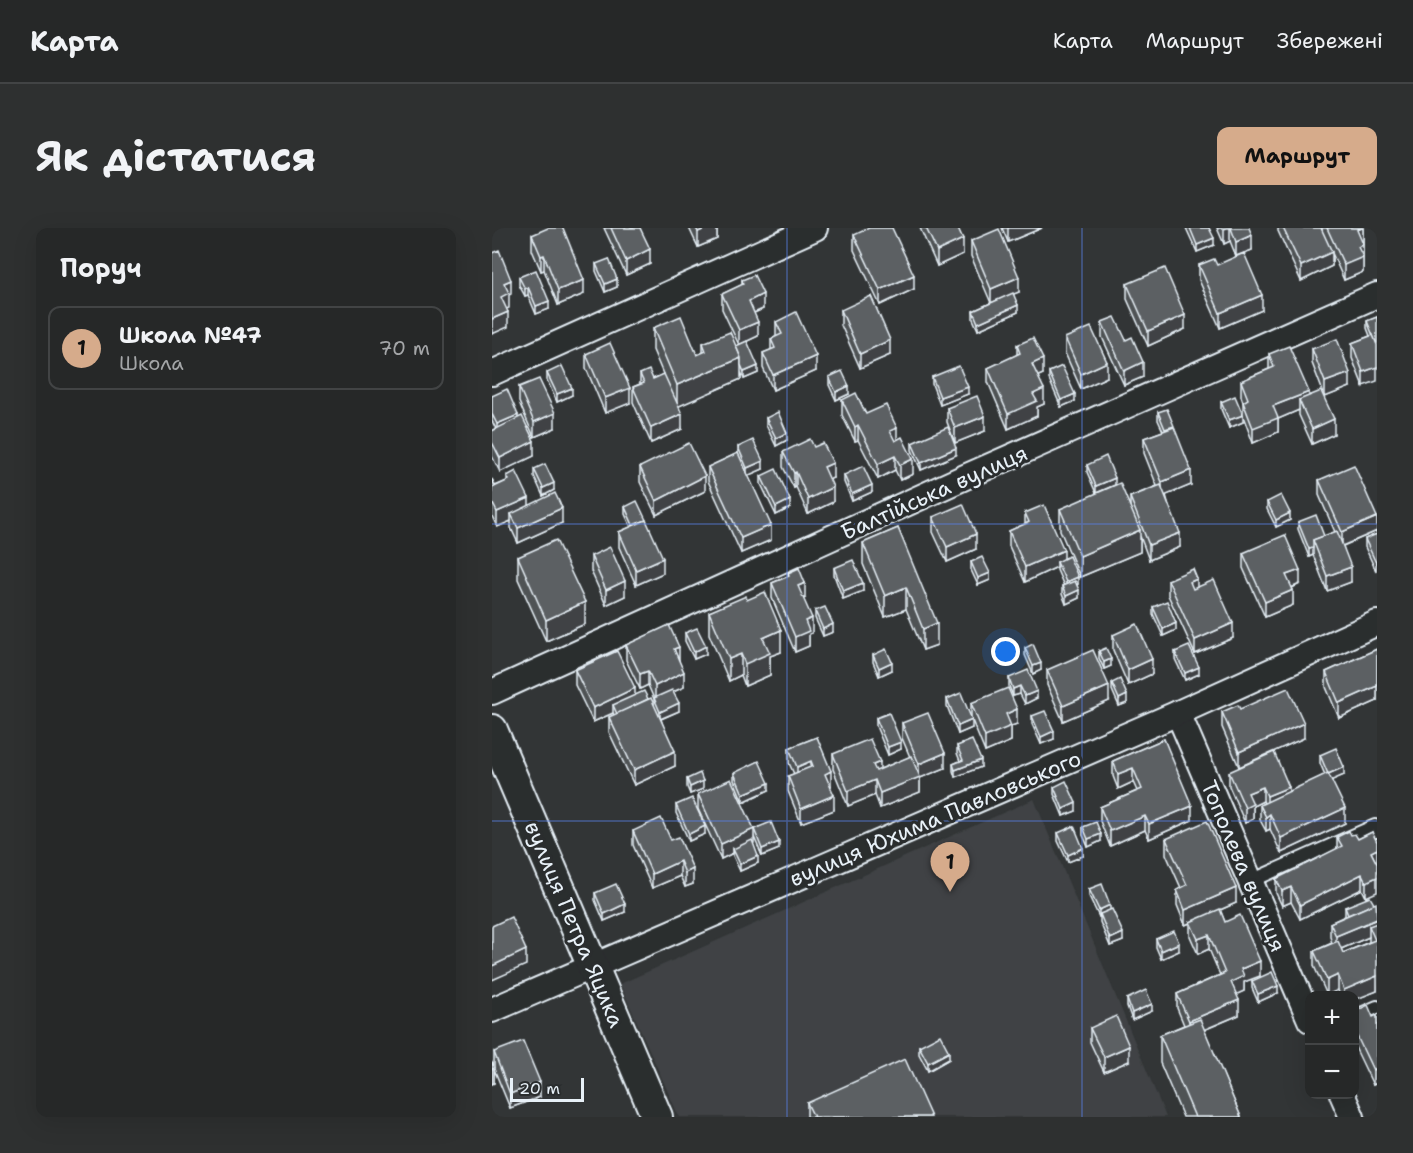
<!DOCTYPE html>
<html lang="uk">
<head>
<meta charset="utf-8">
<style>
  :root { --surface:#262828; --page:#2e3030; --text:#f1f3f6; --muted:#a4a6a8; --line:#424445; --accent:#d6ab8b }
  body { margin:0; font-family:"Shantell Sans",sans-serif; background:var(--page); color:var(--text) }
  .controls { position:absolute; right:18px; bottom:18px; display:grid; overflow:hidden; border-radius:12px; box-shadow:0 6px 24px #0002 }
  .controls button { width:54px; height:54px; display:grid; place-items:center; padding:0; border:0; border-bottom:2px solid var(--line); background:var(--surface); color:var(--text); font:30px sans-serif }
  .scale { position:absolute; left:18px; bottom:15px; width:74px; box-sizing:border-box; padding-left:6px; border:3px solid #e8f1f8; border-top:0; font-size:16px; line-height:21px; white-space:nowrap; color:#e8f1f8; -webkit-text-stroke:4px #2a2d2e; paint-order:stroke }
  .you { position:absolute; left:514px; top:424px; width:21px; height:21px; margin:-15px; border:4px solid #fff; border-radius:50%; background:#1a73e8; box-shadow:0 0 0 9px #1a73e833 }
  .badge { display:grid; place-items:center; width:39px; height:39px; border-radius:50%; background:var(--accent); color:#111; font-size:20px; font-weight:700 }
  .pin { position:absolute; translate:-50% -50px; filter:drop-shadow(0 2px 3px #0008) }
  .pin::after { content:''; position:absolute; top:32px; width:21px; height:18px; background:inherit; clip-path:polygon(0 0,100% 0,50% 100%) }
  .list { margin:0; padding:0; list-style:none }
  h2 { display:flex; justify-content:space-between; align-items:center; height:78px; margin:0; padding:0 24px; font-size:26px }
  h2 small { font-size:20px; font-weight:400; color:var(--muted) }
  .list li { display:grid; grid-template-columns:39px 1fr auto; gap:18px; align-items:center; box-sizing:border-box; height:84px; margin:0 12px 12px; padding:0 12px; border:2px solid var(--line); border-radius:12px }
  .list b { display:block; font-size:22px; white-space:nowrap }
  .list p { margin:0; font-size:20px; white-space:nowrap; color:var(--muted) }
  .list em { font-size:20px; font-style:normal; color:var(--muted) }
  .map { position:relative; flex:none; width:885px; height:889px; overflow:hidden; border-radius:12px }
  header { display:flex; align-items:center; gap:36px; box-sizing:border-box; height:84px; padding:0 30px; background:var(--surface); border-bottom:2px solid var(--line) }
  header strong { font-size:28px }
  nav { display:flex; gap:33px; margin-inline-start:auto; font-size:21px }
  .intro { display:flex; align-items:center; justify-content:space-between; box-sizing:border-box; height:144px; padding:0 36px }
  h1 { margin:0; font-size:42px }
  .button { padding:15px 27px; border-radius:12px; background:var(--accent); color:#111; font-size:21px; font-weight:700 }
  main { display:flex; gap:36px; padding:0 36px }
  aside { flex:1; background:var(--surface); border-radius:12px; box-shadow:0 6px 24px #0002 }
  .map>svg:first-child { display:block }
  .built { fill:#3f4244 }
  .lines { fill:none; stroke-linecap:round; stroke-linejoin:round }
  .service-casing { stroke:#e8f1f8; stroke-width:16 }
  .minor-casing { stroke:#e8f1f8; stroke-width:28 }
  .tertiary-casing { stroke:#e8f1f8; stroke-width:34 }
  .service { stroke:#2a2d2e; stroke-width:12 }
  .minor { stroke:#2a2d2e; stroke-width:24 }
  .tertiary { stroke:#2a2d2e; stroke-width:30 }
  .wall { fill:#4f5355; stroke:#e8f1f8; stroke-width:1.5; fill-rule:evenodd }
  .shaded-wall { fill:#404345; stroke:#e8f1f8; stroke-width:1.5 }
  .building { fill:#5c6063; stroke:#e8f1f8; stroke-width:1.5 }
  .grid { fill:none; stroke:#5a7fe2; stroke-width:1.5; stroke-opacity:0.55 }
  .labels { text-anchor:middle; stroke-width:6; stroke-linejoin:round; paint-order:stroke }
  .street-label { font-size:22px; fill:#e8f1f8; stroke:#2a2d2e }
</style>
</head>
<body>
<header>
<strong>Карта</strong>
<nav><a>Карта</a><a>Маршрут</a><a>Збережені</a></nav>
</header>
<div class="intro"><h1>Як дістатися</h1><a class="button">Маршрут</a></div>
<main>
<aside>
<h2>Поруч<small></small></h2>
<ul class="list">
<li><span class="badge">1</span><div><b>Школа №47</b><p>Школа</p></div><em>70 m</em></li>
</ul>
</aside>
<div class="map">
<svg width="885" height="889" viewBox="0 0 885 889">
  <rect width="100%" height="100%" fill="#323536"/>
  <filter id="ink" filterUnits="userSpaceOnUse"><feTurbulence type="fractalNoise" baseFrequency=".0167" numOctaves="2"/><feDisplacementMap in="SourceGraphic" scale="12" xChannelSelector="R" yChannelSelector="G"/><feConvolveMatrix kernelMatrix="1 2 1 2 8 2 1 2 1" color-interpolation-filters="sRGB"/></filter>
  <g filter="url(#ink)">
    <path class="built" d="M542 571 674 889H187L128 756Z"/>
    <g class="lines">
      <g class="service-casing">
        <g id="service">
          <path d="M759 653 883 598 885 603"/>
          <path d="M862 789 885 779"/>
        </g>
      </g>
      <g class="minor-casing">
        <g id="minor">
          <path d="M0 145 323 0"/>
          <path d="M0 464 473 249 885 67"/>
          <path d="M686 485 818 792"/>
          <path d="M0 782 686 485 885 395"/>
          <path d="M850 866 860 889"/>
        </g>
      </g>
      <g class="tertiary-casing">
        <path id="tertiary" d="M0 502 165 889"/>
      </g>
      <use href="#service" class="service"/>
      <use href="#minor" class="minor"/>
      <use href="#tertiary" class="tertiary"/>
    </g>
    <g class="wall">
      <path d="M112 0H148L158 36 134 47Z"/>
      <path d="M197 0H225V11L206 19Z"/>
      <path d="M428 0H466L471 26 445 38Z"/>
      <path d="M510 0H550L516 14Z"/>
      <path d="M694 0H717L722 17 705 24Z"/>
      <path d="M725 0H757L760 22 744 28 738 13 732 16Z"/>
      <path d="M786 0H829L830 3V0H871V44L852 52 840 25V38L809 53 786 3Z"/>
      <path d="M40 7 92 66 66 77 52 42 49 43 40 22Z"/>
      <path d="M362 7 422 61 388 77 362 22Z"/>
      <path d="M479 13 527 64 521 66 526 84 486 102 481 91V83L499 75 479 28Z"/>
      <path d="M104 36 125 59 113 64 104 43Z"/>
      <path d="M707 37H725L770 82 728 100 707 52Z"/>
      <path d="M27 49 57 81 44 86 36 67 33 68 27 57Z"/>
      <path d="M250 52 271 81 262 85 266 108 255 113 266 145 252 151 249 144V151L186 178 190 201 159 215 141 174V159L148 156V146L161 151 171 146 161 122V100L205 127 211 125V115L244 118 247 117 230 81V66L250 57Z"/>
      <path d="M635 56 693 101 656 118 635 71Z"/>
      <path d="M349 82 398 127 368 140 349 97Z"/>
      <path d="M885 89 871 158 860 130V115L878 108 875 100V93Z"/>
      <path d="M284 94 324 143 281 162 271 140V125L279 122V111L284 109Z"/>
      <path d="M610 94 651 149 632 157 610 109Z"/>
      <path d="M573 110 615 149 589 161 573 125Z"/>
      <path d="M525 117 551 146 546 148 552 176 545 179V188L516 201 496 154V140L525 127Z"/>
      <path d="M820 121 858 159 833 169 820 135Z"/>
      <path d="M94 126 138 175 113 185 94 140Z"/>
      <path d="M777 126 817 168 842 206 820 216 807 187V182L786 191V204L761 215 751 188V174L749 168V153L777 141Z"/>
      <path d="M557 144 583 173 569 179 557 151Z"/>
      <path d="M55 145 80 167 65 174 55 152Z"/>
      <path d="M337 149 357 166 344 172 337 157Z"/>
      <path d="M440 149 476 166 448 177 440 156Z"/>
      <path d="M27 159 63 200 42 209 27 174Z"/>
      <path d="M0 168 26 190 42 228 8 244 0 228V203L4 201 0 193Z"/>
      <path d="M350 172 374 186 405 211 421 246 408 252 403 242 386 251 366 212 363 213 350 187Z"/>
      <path d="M729 174 751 194 737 200 729 181Z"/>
      <path d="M455 180 493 203 463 215 455 194Z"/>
      <path d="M666 184 682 200 699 257 674 267 688 319 657 332 648 308V324L588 349 568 302V281L638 279V269L665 258 652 225V210L671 203 666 192Z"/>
      <path d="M274 190 295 212 284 218 274 197Z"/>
      <path d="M420 215 464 227 429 242 420 222Z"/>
      <path d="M246 219 271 241 256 247 279 312 249 325 216 253V239L246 225Z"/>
      <path d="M322 219 341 250 337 251 341 274 316 286 304 259 302 260 291 239V224Z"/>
      <path d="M595 237 623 257 604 265 595 244Z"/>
      <path d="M148 239 213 263 164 287 148 254Z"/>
      <path d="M42 241 62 262 51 268 42 248Z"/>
      <path d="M352 247 380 264 360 273 352 254Z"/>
      <path d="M15 248 37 277 70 295 26 315 19 300V293L5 299 0 288V251L3 258 15 253Z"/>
      <path d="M269 248 298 280 284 287 269 256Z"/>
      <path d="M827 252 885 303 851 318 859 354 835 363 821 327 817 329 806 301V294L832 308 843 304 827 267Z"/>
      <path d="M775 274 798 292 784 299 775 281Z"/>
      <path d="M133 279 171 345 144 357 127 319V304L139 299 133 286Z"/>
      <path d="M533 285 572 331 586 356 585 357 587 370 574 376 570 366V358H572L565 342V339L533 354 517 318V303L533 296Z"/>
      <path d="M441 289 484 321 455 334 441 304Z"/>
      <path d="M406 300 445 417 431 422 414 381 393 389 371 336V315Z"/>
      <path d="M885 306 884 343 873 319V311Z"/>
      <path d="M751 325 808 356 800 360 801 377 773 389 751 340Z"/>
      <path d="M99 328 133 368 114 377 99 343Z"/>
      <path d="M26 329 93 396 54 413 26 351Z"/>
      <path d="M479 334 498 352 486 357 479 342Z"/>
      <path d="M342 340 371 363 351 371 342 347Z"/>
      <path d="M296 345 313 370H311L320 405 317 406V418L303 424 280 370V355L296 348Z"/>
      <path d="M676 352 705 360 741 410 703 426 676 367Z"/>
      <path d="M255 372 289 424 278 428V447L253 458 249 447 237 453 217 406V384Z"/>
      <path d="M661 379 684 402 671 408 661 386Z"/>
      <path d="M323 383 341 404 331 408 323 390Z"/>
      <path d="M193 405 214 426 202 431 193 413Z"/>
      <path d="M621 407 660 446 636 457 621 422Z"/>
      <path d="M134 417 187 433 192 459 181 464 187 483 169 491 183 538 142 557 117 504V489L122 487 121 485 101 494 83 457V442L143 467 156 471 162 477V471L156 457 148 461 134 432Z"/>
      <path d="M533 420 549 442 541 446 533 427Z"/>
      <path d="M885 421V473L847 490 834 459V444Z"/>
      <path d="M607 423 619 438 612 441 607 430Z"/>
      <path d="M683 424 707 446 693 452 683 431Z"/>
      <path d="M381 427 400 442 387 448 381 434Z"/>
      <path d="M555 442 617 473 571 493 555 457Z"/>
      <path d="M517 450 545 470 533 476 528 466 521 468 517 458Z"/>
      <path d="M620 455 635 475 627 478 620 462Z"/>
      <path d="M455 471 480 500 466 506 455 478Z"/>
      <path d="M479 475 525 496 519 498V513L493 524 479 490Z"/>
      <path d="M748 481 812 510 747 539 730 499V484Z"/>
      <path d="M540 488 562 511 549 516 540 496Z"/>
      <path d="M384 490 409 521 396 527 384 498Z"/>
      <path d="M410 495 453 540 428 550V564L388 580 383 567 356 578 341 541V526L388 541 418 529 410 510Z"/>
      <path d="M325 509 339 558H338L342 582 309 595 296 563V548L302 546 297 535V520Z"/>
      <path d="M672 511 700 592 657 611 653 602 618 618 608 593V579L645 563 641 554 626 561 621 548V533Z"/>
      <path d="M465 518 489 539 463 549 461 543V536L468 533 465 525Z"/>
      <path d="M828 527 852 547 839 552 853 595 789 625 778 601 774 603 768 592V577L772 575 771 573 761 578V591L753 595 737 558V544L797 564 833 547 828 535Z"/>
      <path d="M242 545 277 562 251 574 242 552Z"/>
      <path d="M195 551 211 561 198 566 195 559Z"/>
      <path d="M562 559 584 583 571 588 562 566Z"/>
      <path d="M206 566 262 601 287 621 270 628 262 609 261 616 266 635 248 643 241 628V625L229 631 206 581Z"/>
      <path d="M184 577 213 606 197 613 184 585Z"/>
      <path d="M591 599 609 613 596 619 591 607Z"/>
      <path d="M141 603 179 612 201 656 193 659 188 648 160 660 141 617Z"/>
      <path d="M880 604 874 669 870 661 808 691 799 674 790 678 784 665V651L845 621V609L859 607 866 611Z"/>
      <path d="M566 605 591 628 576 634 566 613Z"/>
      <path d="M674 611 744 675 728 682 733 694 768 748 752 754V763L744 766 747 787 712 802 749 889H691L668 835V807L692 797 685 780V766L728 747 717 721 706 726 698 708V695L693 697 685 677V662L689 660 674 626Z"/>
      <path d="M597 661 618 682 631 713 618 718 608 694V689H607L597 668Z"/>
      <path d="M103 665 133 684 112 693 103 672Z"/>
      <path d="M882 676 885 763 862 772V768H848L846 762 835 767 822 738V723L840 715 838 709V695L853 688V679ZM877 709V714L851 725 849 721Z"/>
      <path d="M664 711 687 723 669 731 664 719Z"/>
      <path d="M760 753 786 765 766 774 760 760Z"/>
      <path d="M635 771 660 783 640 792 635 778Z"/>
      <path d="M862 784 881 789 885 787V855L881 857 862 817Z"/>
      <path d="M598 800 637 833 612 844 598 814Z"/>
      <path d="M427 818 457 831 436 843 427 826Z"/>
      <path d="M2 824 48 869 18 880 2 841V855L0 856V835L2 838Z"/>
      <path d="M315 875 439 889H315Z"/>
    </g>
    <g class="shaded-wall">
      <path d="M215 0H225V11L206 19V4Z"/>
      <path d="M516 0H550L516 14Z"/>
      <path d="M735 0H738V13L732 16V1Z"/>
      <path d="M870 0H871V14L865 17V2Z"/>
      <path d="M760 7V22L744 28V14Z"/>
      <path d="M722 10V17L705 24V17Z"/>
      <path d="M471 11V26L445 38V23Z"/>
      <path d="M871 16V44L852 52V37L866 19Z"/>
      <path d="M158 21V36L134 47V33Z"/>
      <path d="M840 24V38L809 53V38Z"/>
      <path d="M52 27V42L49 43V28Z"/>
      <path d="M422 47V61L388 77V62Z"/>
      <path d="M527 49V64L499 75V61Z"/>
      <path d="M125 51V59L113 64V56Z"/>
      <path d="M19 52V66L17 67V80L9 83V69L12 55Z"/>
      <path d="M92 52V66L66 77V62Z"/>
      <path d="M36 59V67L33 68V61Z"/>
      <path d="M271 66V81L257 87V73Z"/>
      <path d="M770 67V82L728 100V85Z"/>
      <path d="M57 73V81L44 86V78Z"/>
      <path d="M526 77V84L486 102V95Z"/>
      <path d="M16 84V99L0 106V91Z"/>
      <path d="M693 87V101L656 118V103Z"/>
      <path d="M266 94V108L247 117V102Z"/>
      <path d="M398 112V127L368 140V126Z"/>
      <path d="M324 128V143L281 162V147Z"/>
      <path d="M249 130V151L185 179V157Z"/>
      <path d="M551 131V146L540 151V136Z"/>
      <path d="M615 134V149L589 161V146Z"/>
      <path d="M651 134V149L632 157V143Z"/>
      <path d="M266 138V145L252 151V144Z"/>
      <path d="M885 139V153L871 158V144Z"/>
      <path d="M858 145V159L833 169V154Z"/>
      <path d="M357 158V166L344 172V164Z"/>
      <path d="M476 159V166L448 177V169Z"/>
      <path d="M80 160V167L65 174V166Z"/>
      <path d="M138 160V175L113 185V170Z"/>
      <path d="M552 161V176L545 179V188L516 201V186L541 166Z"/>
      <path d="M817 164V178L807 172V182L786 191V204L761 215V200L781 178Z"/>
      <path d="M583 166V173L569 179V172Z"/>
      <path d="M63 185V200L42 209V194Z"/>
      <path d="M190 186V201L159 215V200Z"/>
      <path d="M26 187V194L5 204V196Z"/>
      <path d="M751 187V194L737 200V192Z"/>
      <path d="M493 188V203L463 215V200Z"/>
      <path d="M842 191V206L820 216V201Z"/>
      <path d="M366 197V212L363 213V199Z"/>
      <path d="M405 200V215L398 218V203Z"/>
      <path d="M295 205V212L284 218V210Z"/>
      <path d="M42 213V228L8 244V230Z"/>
      <path d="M464 220V227L429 242V235Z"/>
      <path d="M403 228V242L386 251V236Z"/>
      <path d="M421 231V246L408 252V237Z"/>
      <path d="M271 233V241L255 248V240Z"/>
      <path d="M341 235V250L332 254V239Z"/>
      <path d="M699 242V257L670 269V254Z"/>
      <path d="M304 244V259L302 260V245Z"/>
      <path d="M213 248V263L164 287V273Z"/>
      <path d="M623 250V257L604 265V258Z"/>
      <path d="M62 255V262L51 268V260Z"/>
      <path d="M380 257V264L360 273V266Z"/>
      <path d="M341 259V274L316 286V271Z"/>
      <path d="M37 270V285L19 286V293L5 299V284Z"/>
      <path d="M298 272V280L284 287V279Z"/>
      <path d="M70 280V295L26 315V300Z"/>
      <path d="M798 285V292L784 299V292Z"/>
      <path d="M885 289V303L850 318V304Z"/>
      <path d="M279 297V312L249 325V310Z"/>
      <path d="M648 302V324L588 349V328Z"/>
      <path d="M688 305V319L657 332V317Z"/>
      <path d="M484 306V321L455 334V319Z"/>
      <path d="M821 320V327L817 329V321Z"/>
      <path d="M572 322V336L565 334V339L533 354V339Z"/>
      <path d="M171 330V345L144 357V342Z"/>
      <path d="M859 339V354L835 363V348Z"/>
      <path d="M808 342V356L794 362V347Z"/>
      <path d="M498 345V352L486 357V350Z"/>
      <path d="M586 349V356L574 362V354Z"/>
      <path d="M705 351V366L698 369V354Z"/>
      <path d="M133 353V368L114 377V362Z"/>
      <path d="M313 355V370L306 373V358Z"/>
      <path d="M371 355V363L351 371V363Z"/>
      <path d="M414 359V381L393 389V368Z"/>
      <path d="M587 362V370L574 376V368Z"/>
      <path d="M801 362V377L773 389V374Z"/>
      <path d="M93 374V396L54 413V392Z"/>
      <path d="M320 390V405L317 406V418L303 424V409L313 393Z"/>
      <path d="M445 395V417L431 422V401Z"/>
      <path d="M684 395V402L671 408V401Z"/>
      <path d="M741 395V410L703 426V412Z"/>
      <path d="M341 396V404L331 408V401Z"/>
      <path d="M289 402V424L278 428V447L253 458V436L271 410Z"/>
      <path d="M214 418V426L202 431V424Z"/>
      <path d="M187 419V434L182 421Z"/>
      <path d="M249 426V447L237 453V431Z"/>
      <path d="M619 431V438L612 441V434Z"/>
      <path d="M660 431V446L636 457V442Z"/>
      <path d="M400 434V442L387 448V440Z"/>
      <path d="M549 435V442L541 446V438Z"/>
      <path d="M707 439V446L693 452V445Z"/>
      <path d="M156 443V457L148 461V446Z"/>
      <path d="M192 444V459L163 472V458Z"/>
      <path d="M528 458V466L521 468V461Z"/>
      <path d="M617 458V473L571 493V478Z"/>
      <path d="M885 458V473L847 490V475Z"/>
      <path d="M143 460V475L121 477V485L101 494V480Z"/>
      <path d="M545 463V470L533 476V468Z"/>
      <path d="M635 467V475L627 478V471Z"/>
      <path d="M187 475V483L168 491V484Z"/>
      <path d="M525 481V496L519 498V513L493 524V509L514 486Z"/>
      <path d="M480 492V500L466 506V498Z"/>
      <path d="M812 495V510L747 539V524Z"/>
      <path d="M562 503V511L549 516V509Z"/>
      <path d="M409 514V521L396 527V519Z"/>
      <path d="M183 523V538L142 557V542Z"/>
      <path d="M453 525V540L428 550V564L388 580V565L427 549V536Z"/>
      <path d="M489 532V539L463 549V542Z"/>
      <path d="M319 533V548L305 554V539Z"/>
      <path d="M388 534V549L381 552V537Z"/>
      <path d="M852 539V547L836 554V546Z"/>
      <path d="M641 540V554L626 561V546Z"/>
      <path d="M339 543V558L333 561V546Z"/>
      <path d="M383 552V567L356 578V563Z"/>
      <path d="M211 553V561L198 566V559Z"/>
      <path d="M277 555V562L251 574V566Z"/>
      <path d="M771 559V573L761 578V591L753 595V580L756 565Z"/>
      <path d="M797 559V573L775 582V568Z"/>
      <path d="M342 567V582L309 595V581Z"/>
      <path d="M584 575V583L571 588V581Z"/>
      <path d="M700 578V592L657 611V596Z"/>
      <path d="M853 580V595L789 625V610Z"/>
      <path d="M778 586V601L774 603V589Z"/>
      <path d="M653 588V602L618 618V603Z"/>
      <path d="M213 598V606L197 613V606Z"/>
      <path d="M262 601V615L243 624 241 621V625L229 631V616Z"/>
      <path d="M609 606V613L596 619V611Z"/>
      <path d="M287 614V621L270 628V621Z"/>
      <path d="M591 620V628L576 634V627Z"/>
      <path d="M885 621V636L879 624Z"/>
      <path d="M266 628V635L248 643V636Z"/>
      <path d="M188 633V648L160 660V646Z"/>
      <path d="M201 641V656L193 659V645Z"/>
      <path d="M870 646V661L808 691V677Z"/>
      <path d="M885 649V664L874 669V654Z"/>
      <path d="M799 659V674L790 678V663Z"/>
      <path d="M744 660V675L693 697V682Z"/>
      <path d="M133 676V684L112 693V686Z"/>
      <path d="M618 677V684L608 686V689H607V682Z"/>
      <path d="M885 691V705L877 698V709L844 723V708Z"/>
      <path d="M631 705V713L618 718V711Z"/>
      <path d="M717 707V721L706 726V711Z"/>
      <path d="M687 715V723L669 731V723Z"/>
      <path d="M34 722V737L0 752V738Z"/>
      <path d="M768 733V748L752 754V763L739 769V754L749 741Z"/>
      <path d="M846 747V762L835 767V752Z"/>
      <path d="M885 748V763L862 772V768H852V762Z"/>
      <path d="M786 758V765L766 774V766Z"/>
      <path d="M747 772V787L697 808V793Z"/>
      <path d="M660 776V783L640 792V785Z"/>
      <path d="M637 818V833L612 844V829Z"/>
      <path d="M457 824V831L436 843V835Z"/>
      <path d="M2 840V855L0 856V841Z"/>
      <path d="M885 840V855L881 857V842Z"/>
      <path d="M48 854V869L18 880V866Z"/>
    </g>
    <g class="building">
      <path d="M56 0H71L92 52 66 62 52 27 49 28 40 7Z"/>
      <path d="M119 0H148L158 21 134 33Z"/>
      <path d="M204 0H215L206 4Z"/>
      <path d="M377 0H400L422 47 388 62 362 7Z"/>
      <path d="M434 0H466L471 11 445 23Z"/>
      <path d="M698 0H717L722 10 705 17Z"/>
      <path d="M739 0H757L760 7 744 14Z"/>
      <path d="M791 0H829L840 24 809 38Z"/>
      <path d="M835 0H870L865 2 871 16 866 19 871 29 852 37Z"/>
      <path d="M507 1 527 49 499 61 479 13Z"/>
      <path d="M7 22 19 52 12 55 17 65 9 69 16 84 0 91V25Z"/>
      <path d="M752 25 770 67 728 85 707 37 722 31 725 37Z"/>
      <path d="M117 31 125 51 113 56 104 36Z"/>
      <path d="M673 40 693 87 656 103 635 56Z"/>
      <path d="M44 42 57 73 44 78 36 59 33 61 27 49Z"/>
      <path d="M262 47 271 66 257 73 266 94 247 102 230 66 251 56 250 52Z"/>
      <path d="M521 65 526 77 486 95 481 83Z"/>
      <path d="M379 68 398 112 368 126 349 82Z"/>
      <path d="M304 84 324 128 281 147 271 125 283 120 279 111 290 106 284 94Z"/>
      <path d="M189 88 205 127 214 123 211 115 238 104 249 130 185 157 161 100Z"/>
      <path d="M623 89 634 112 640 109 651 134 632 143 610 94Z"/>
      <path d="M885 89V115H884L875 93Z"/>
      <path d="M599 99 615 134 589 146 573 110Z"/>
      <path d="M881 107 885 117V139L871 144 860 115Z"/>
      <path d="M541 110 551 131 540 136 552 161 541 166 545 173 516 186 496 140 528 125 525 117Z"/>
      <path d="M845 111 858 145 833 154 820 121Z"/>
      <path d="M255 113 266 138 252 144 249 137V130L244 118Z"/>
      <path d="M118 115 138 160 113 170 94 126Z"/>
      <path d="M797 118 817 164 781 178 786 190 761 200 751 174 756 171 749 153 782 139 777 126Z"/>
      <path d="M70 138 80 160 65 166 55 145Z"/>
      <path d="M467 138 476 159 448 169 440 149Z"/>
      <path d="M570 138 583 166 569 172 557 144Z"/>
      <path d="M157 142 161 151 172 146 190 186 159 200 141 159 152 155 148 146Z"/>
      <path d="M350 143 357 158 344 164 337 149Z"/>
      <path d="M47 151 63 185 42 194 27 159Z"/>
      <path d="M15 161 26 187 5 196 0 186V168Z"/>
      <path d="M829 163 842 191 820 201 807 172Z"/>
      <path d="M364 165 374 186 394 177 405 200 398 203 403 213 410 209 421 231 408 237 403 228 386 236 366 197 363 199 350 172Z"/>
      <path d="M485 168 493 188 463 200 455 180Z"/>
      <path d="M743 168 751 187 737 192 729 174Z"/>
      <path d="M675 181 682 198 673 201 666 184Z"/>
      <path d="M286 184 295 205 284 210 274 190Z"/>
      <path d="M30 188 42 213 8 230 0 214V203Z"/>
      <path d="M456 199 464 220 429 235 420 215Z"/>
      <path d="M682 199 699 242 670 254 652 210Z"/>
      <path d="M318 211 322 219 331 215 341 235 332 239 341 259 316 271 304 244 302 245 291 224Z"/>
      <path d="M261 212 271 233 255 240 246 219Z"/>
      <path d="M197 215 213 248 164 273 148 239Z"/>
      <path d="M246 225 279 297 249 310 216 239Z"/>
      <path d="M614 228 623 250 604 258 595 237Z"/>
      <path d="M53 236 62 255 51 260 42 241Z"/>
      <path d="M862 237 885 289 850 304 827 252Z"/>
      <path d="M371 238 380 257 360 266 352 247Z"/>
      <path d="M284 241 298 272 284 279 269 248Z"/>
      <path d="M24 243 37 270 5 284 0 274V260L17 252 15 248Z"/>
      <path d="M0 251 3 258 0 260Z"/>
      <path d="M628 255 648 302 588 328 568 281Z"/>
      <path d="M669 257 688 305 657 317 638 269Z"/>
      <path d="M63 265 70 280 26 300 19 286Z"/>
      <path d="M789 267 798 285 784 292 775 274Z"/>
      <path d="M145 273 154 292 141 297 133 279Z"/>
      <path d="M471 276 484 306 455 319 441 289Z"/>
      <path d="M552 277 572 322 533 339 517 303 537 294 533 285Z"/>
      <path d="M824 287 832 308 821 312V320L817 321 806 294Z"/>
      <path d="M154 292 171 330 144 342 127 304Z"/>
      <path d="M406 300 445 395 431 401 414 359 393 368 371 315Z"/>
      <path d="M845 303 859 339 835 348 821 312Z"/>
      <path d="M885 306V335H884L873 311Z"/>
      <path d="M793 307 808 342 794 347 801 362 773 374 751 325Z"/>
      <path d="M64 312 93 374 54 392 26 329Z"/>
      <path d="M118 319 133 353 114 362 99 328Z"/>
      <path d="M577 328 586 349 574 354 565 334Z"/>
      <path d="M490 329 498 345 486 350 479 334Z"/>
      <path d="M361 332 371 355 351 363 342 340Z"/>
      <path d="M307 340 313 355 306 358 320 390 313 393 317 403 303 409 280 355 297 348 296 345Z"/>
      <path d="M701 341 705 351 698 354 701 361 722 352 741 395 703 412 676 352Z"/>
      <path d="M583 353 587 362 574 368 570 358Z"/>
      <path d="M273 364 289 402 271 410 278 425 253 436 249 426 237 431 217 384 254 368 255 372Z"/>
      <path d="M675 373 684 395 671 401 661 379Z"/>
      <path d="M333 379 341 396 331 401 323 383Z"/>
      <path d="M645 396 660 431 636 442 621 407Z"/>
      <path d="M177 397 187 419 182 421 192 444 163 458 156 443 148 446 134 417Z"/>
      <path d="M205 400 214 418 202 424 193 405Z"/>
      <path d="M541 416 549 435 541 438 533 420Z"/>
      <path d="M697 418 707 439 693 445 683 424Z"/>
      <path d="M614 420 619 431 612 434 607 423Z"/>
      <path d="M394 421 400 434 387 440 381 427Z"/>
      <path d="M885 421V458L847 475 834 444Z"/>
      <path d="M601 422 617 458 571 478 555 442Z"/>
      <path d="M125 423 143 460 101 480 83 442Z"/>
      <path d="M536 442 545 463 533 468 528 458 521 461 517 450Z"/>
      <path d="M628 451 635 467 627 471 620 455Z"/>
      <path d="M516 460 525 481 514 486 519 498 493 509 479 475Z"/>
      <path d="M796 460 812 495 747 524 730 484 746 477 748 481Z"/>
      <path d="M180 462 187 475 168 484 162 470Z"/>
      <path d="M152 463 156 471 125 486 121 477Z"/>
      <path d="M469 465 480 492 466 498 455 471Z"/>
      <path d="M159 470 183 523 142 542 117 489Z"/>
      <path d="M553 483 562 503 549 509 540 488Z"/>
      <path d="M397 485 409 514 396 519 384 490Z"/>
      <path d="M436 485 453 525 427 536 410 495Z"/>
      <path d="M325 509 339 543 333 546 342 567 309 581 296 548 321 538 319 533 305 539 297 520Z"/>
      <path d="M378 511 388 534 381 537 384 543 419 528 428 549 388 565 383 552 356 563 341 526Z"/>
      <path d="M672 511 700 578 657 596 653 588 618 603 608 579 650 561 641 540 626 546 621 533Z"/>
      <path d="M480 512 489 532 463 542 461 536 471 532 465 518Z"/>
      <path d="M844 520 852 539 836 546 828 527Z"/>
      <path d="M782 524 797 559 775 568 771 559 756 565 761 576 753 580 737 544Z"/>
      <path d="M267 533 277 555 251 566 242 545Z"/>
      <path d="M208 545 211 553 198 559 195 551Z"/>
      <path d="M836 545 853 580 789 610 778 586 774 589 768 577Z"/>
      <path d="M239 551 262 601 229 616 206 566Z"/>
      <path d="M574 553 584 575 571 581 562 559Z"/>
      <path d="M200 570 213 598 197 606 184 577Z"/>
      <path d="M169 590 179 612 187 609 201 641 193 645 188 633 160 646 141 603Z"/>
      <path d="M715 593 744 660 693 682 685 662 695 657 674 611Z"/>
      <path d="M279 594 287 614 270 621 262 601Z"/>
      <path d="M604 594 609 606 596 611 591 599Z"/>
      <path d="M582 598 591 620 576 627 566 605Z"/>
      <path d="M857 603 859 607 863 606 866 611 880 604 885 614V621L879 624 885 636V649L874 654 870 646 808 677 799 659 790 663 784 651 850 618 845 609Z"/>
      <path d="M260 612 266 628 248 636 241 621Z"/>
      <path d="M124 656 133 676 112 686 103 665Z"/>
      <path d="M610 656 618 677 607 682 597 661Z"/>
      <path d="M878 669 882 676 856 687 853 679Z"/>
      <path d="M884 675 885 691 844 708 838 695Z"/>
      <path d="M620 681 631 705 618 711 608 686Z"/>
      <path d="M728 681 733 694 748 687 768 733 749 741 752 748 739 754 747 772 697 793 685 766 733 745 717 707 706 711 698 694Z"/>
      <path d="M19 689 34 722 0 738V698Z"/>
      <path d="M885 695V748L852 762 846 747 835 752 822 723 846 713 851 725 883 712 877 698Z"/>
      <path d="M682 703 687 715 669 723 664 711Z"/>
      <path d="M780 744 786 758 766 766 760 753Z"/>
      <path d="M654 762 660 776 640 785 635 771Z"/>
      <path d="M876 777 881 789 885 787V840L881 842 862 802V784Z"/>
      <path d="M624 788 637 818 612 829 598 800Z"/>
      <path d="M708 791 749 889H703L668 807Z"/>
      <path d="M448 807 457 824 436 835 427 818Z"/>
      <path d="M31 813 48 854 18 866 2 824Z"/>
      <path d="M413 831 439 889H393V888L390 889H322L315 875Z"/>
    </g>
  </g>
  <path class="grid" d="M295 0V889M590 0V889M0 296H885M0 593H885"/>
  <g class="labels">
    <g class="street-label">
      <text transform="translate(442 264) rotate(-24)" y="8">Балтійська вулиця</text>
      <text transform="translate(443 590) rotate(-23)" y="8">вулиця Юхима Павловського</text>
      <text transform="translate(752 638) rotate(67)" y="8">Тополева вулиця</text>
      <text transform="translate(83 696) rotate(67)" y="8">вулиця Петра Яцика</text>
    </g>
  </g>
</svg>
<div class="controls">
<button>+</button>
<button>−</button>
</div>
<div class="scale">20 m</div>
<div class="you"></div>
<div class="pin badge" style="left:458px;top:664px">1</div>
</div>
</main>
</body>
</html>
